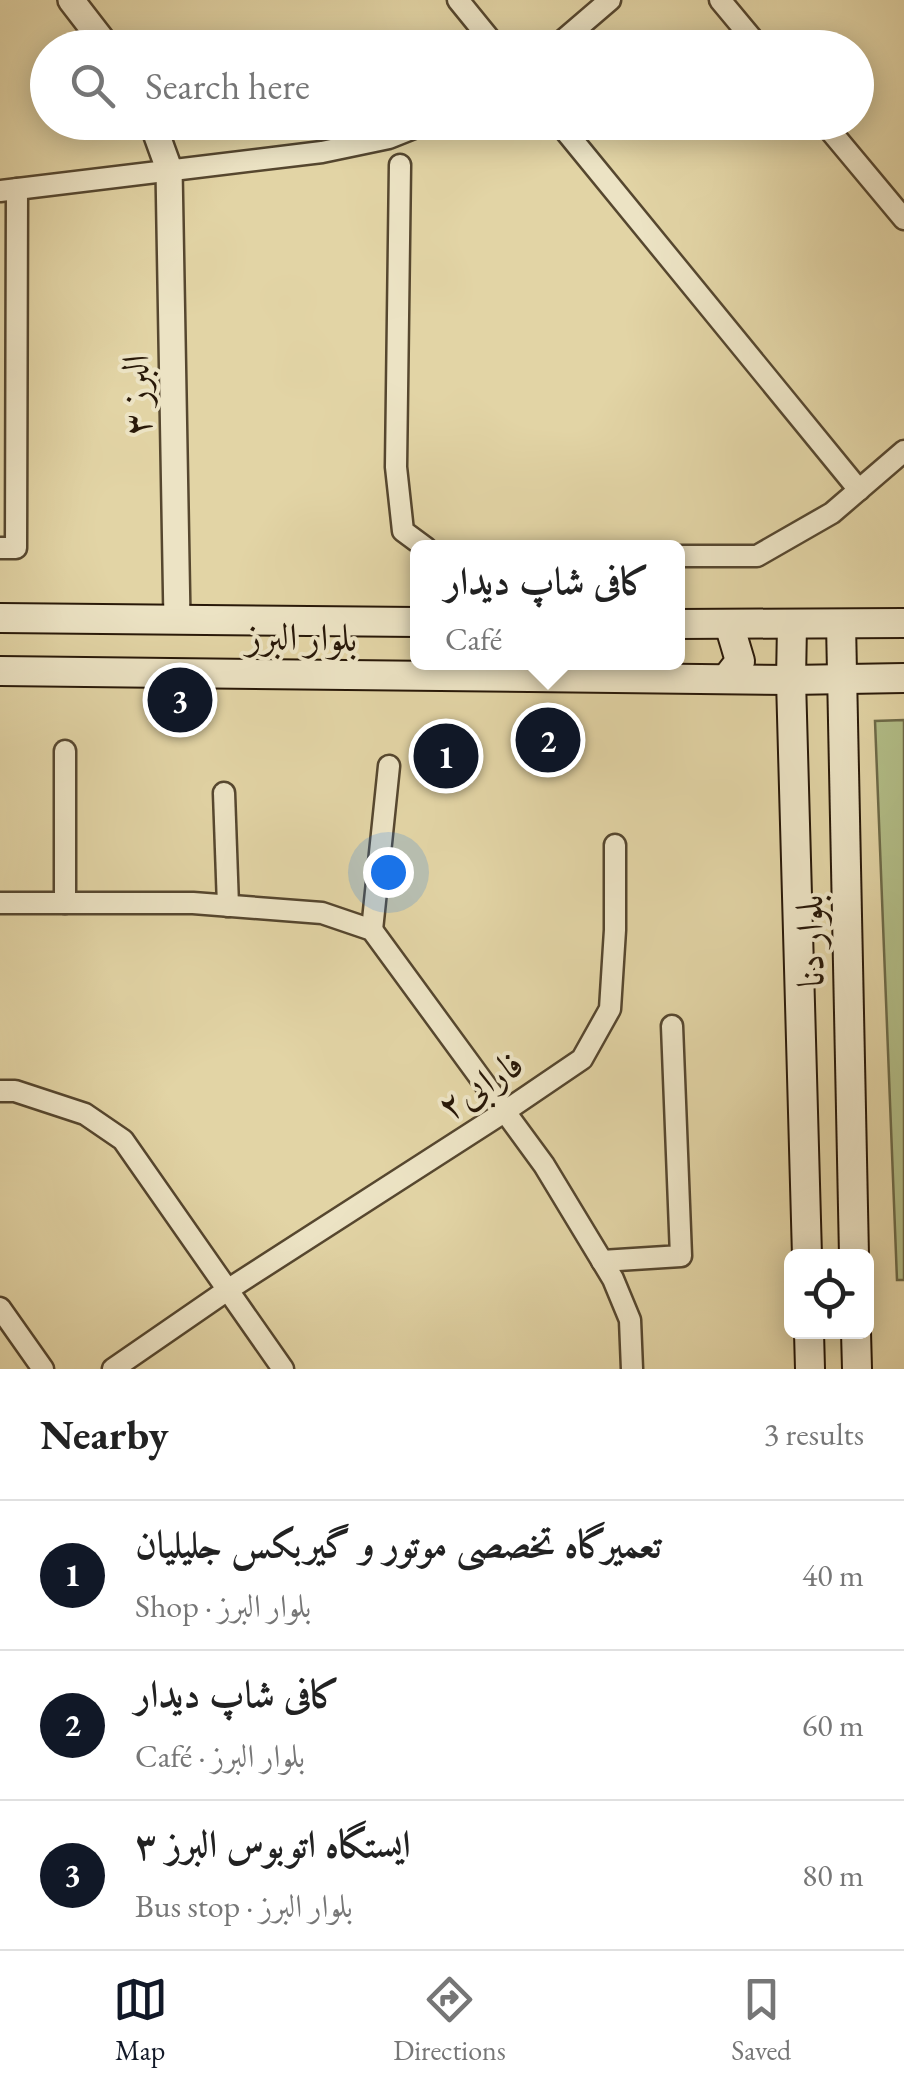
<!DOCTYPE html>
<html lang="en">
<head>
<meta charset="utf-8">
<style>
  :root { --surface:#fff; --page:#f6f6f6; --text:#222; --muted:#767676; --line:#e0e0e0; --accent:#111827 }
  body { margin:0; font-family:"EB Garamond",Amiri,serif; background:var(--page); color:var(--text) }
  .controls { position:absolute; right:30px; bottom:30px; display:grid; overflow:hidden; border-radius:15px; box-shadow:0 5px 25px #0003 }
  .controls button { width:90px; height:90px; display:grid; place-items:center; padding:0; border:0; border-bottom:2px solid var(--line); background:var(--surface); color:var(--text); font:50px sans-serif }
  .you { position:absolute; left:388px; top:872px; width:35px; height:35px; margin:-25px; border:8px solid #fff; border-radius:50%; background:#1a73e8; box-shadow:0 0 0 15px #1a73e833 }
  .badge { display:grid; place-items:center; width:65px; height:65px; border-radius:50%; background:var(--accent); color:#fff; font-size:32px; font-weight:700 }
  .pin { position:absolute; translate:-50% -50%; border:5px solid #fff; box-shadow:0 2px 10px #0006 }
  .popup { position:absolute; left:410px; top:540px; width:275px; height:130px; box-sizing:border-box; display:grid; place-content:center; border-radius:15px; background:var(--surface); filter:drop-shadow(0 2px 8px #0005); font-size:32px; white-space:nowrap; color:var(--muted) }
  .popup b { font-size:38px; color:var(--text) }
  .popup::after { content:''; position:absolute; left:50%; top:100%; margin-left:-20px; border:20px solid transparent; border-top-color:var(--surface) }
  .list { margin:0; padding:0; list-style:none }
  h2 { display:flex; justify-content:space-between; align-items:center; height:130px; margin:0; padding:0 40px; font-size:42px }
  h2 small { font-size:32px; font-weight:400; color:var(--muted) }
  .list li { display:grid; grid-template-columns:65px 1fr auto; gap:30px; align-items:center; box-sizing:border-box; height:150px; padding:0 40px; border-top:2px solid var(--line) }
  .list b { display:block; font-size:38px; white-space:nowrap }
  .list p { margin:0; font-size:32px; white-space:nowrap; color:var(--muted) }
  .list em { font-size:32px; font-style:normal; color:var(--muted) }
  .icon { flex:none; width:55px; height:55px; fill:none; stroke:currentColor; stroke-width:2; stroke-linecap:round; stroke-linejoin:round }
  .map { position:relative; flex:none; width:904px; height:1369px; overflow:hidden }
  .search { position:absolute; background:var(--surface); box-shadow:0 5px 25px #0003; left:30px; right:30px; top:30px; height:110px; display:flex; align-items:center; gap:25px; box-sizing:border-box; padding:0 35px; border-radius:55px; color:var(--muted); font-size:38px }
  .sheet { height:580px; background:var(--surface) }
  nav { display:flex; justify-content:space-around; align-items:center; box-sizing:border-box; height:140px; border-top:2px solid var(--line); background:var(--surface); font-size:28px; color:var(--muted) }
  nav a { display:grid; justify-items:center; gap:5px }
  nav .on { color:var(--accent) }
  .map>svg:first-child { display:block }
  .green { fill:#b2bd87; stroke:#6d6a48; stroke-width:2.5 }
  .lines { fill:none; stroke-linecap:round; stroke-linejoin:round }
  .minor-casing { stroke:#56472f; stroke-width:25 }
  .tertiary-casing { stroke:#56472f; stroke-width:30 }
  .secondary-casing { stroke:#281808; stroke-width:32 }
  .minor { stroke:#ece3c4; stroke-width:20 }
  .tertiary { stroke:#ece3c4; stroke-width:25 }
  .secondary { stroke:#ece3c4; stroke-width:28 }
  .labels { text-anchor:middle; stroke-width:8; stroke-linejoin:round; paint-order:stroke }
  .street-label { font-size:38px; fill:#281808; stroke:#ece3c4 }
</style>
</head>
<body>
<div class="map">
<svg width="904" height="1369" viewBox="0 0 904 1369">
  <rect width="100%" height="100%" fill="#e2d4a5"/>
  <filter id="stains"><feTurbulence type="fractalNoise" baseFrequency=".002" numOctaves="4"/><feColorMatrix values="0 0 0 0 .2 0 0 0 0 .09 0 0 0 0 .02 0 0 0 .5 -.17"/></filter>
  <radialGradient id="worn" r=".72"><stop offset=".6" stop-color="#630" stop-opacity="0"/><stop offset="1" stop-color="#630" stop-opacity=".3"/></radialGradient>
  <path class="green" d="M904 720V1280H897L875 721Z"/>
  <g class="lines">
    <g class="minor-casing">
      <g id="minor">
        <path d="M458 0 497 48"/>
        <path d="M720 0 760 48"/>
        <path d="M554 48 610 0"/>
        <path d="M558 122 859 490"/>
        <path d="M823 122 904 219"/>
        <path d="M400 165 396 467 403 531 426 548"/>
        <path d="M0 191 322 152 389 138 429 122"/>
        <path d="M0 548H16L17 189"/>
        <path d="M678 556H757L832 513 904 451"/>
        <path d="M65 751V903"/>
        <path d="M224 793 228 906"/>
        <path d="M0 903H193L322 913 372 930 544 1165 613 1279 630 1320 632 1369"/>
        <path d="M372 930 389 766"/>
        <path d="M0 1091H15L85 1114 123 1140 283 1369"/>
        <path d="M602 1261 681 1256 672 1026"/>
        <path d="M0 1308 43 1369"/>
        <path d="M113 1369 229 1289 504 1112 582 1059 610 1009 615 930V845"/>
      </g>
    </g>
    <g class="tertiary-casing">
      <g id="tertiary">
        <path d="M71 0 108 48"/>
        <path d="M152 122 169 169 177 620"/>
      </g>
    </g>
    <g class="secondary-casing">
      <g id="secondary">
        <path d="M0 618 418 622"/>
        <path d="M678 624 904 623"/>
        <path d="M841 624 854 1256"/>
        <path d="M792 625 791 680 807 1256"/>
        <path d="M0 671 791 680 904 678"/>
        <path d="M726 679 740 661 729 624"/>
        <path d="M809 1332 810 1369"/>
        <path d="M856 1332 857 1369"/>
      </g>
    </g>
    <use href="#minor" class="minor"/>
    <use href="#tertiary" class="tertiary"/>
    <use href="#secondary" class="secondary"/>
  </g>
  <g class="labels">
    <g class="street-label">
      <text transform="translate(136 395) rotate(-91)" y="13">البرز ۳</text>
      <text transform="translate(302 637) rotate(1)" y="13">بلوار البرز</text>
      <text transform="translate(810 941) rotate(-91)" y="13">بلوار دنا</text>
      <text transform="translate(480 1085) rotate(-33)" y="13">فارابی۲</text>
    </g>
  </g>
  <rect width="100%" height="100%" filter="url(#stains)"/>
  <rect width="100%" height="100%" fill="url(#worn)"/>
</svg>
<div class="controls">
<button><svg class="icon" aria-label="locate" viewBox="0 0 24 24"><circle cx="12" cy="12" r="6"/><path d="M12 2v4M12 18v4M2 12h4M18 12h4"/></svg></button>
</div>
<div class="you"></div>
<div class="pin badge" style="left:446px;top:756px">1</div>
<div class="pin badge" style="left:548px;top:740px">2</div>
<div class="popup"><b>کافی شاپ دیدار</b>Café</div>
<div class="pin badge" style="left:180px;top:700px">3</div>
<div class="search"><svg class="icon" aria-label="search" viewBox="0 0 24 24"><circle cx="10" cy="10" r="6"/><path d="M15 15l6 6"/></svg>Search here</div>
</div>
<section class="sheet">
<h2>Nearby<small>3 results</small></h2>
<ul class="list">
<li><span class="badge">1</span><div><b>تعمیرگاه تخصصی موتور و گیربکس جلیلیان</b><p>Shop · بلوار البرز</p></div><em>40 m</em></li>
<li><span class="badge">2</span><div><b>کافی شاپ دیدار</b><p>Café · بلوار البرز</p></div><em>60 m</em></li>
<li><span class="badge">3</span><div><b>ایستگاه اتوبوس البرز ۳</b><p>Bus stop · بلوار البرز</p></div><em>80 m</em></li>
</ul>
</section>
<nav>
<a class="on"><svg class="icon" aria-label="map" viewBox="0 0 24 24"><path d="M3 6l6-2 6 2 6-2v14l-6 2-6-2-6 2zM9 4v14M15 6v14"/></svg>Map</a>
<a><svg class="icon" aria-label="directions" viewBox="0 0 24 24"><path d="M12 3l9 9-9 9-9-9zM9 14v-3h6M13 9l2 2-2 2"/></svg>Directions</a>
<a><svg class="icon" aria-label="saved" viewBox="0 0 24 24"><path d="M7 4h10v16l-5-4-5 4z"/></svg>Saved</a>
</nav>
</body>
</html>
